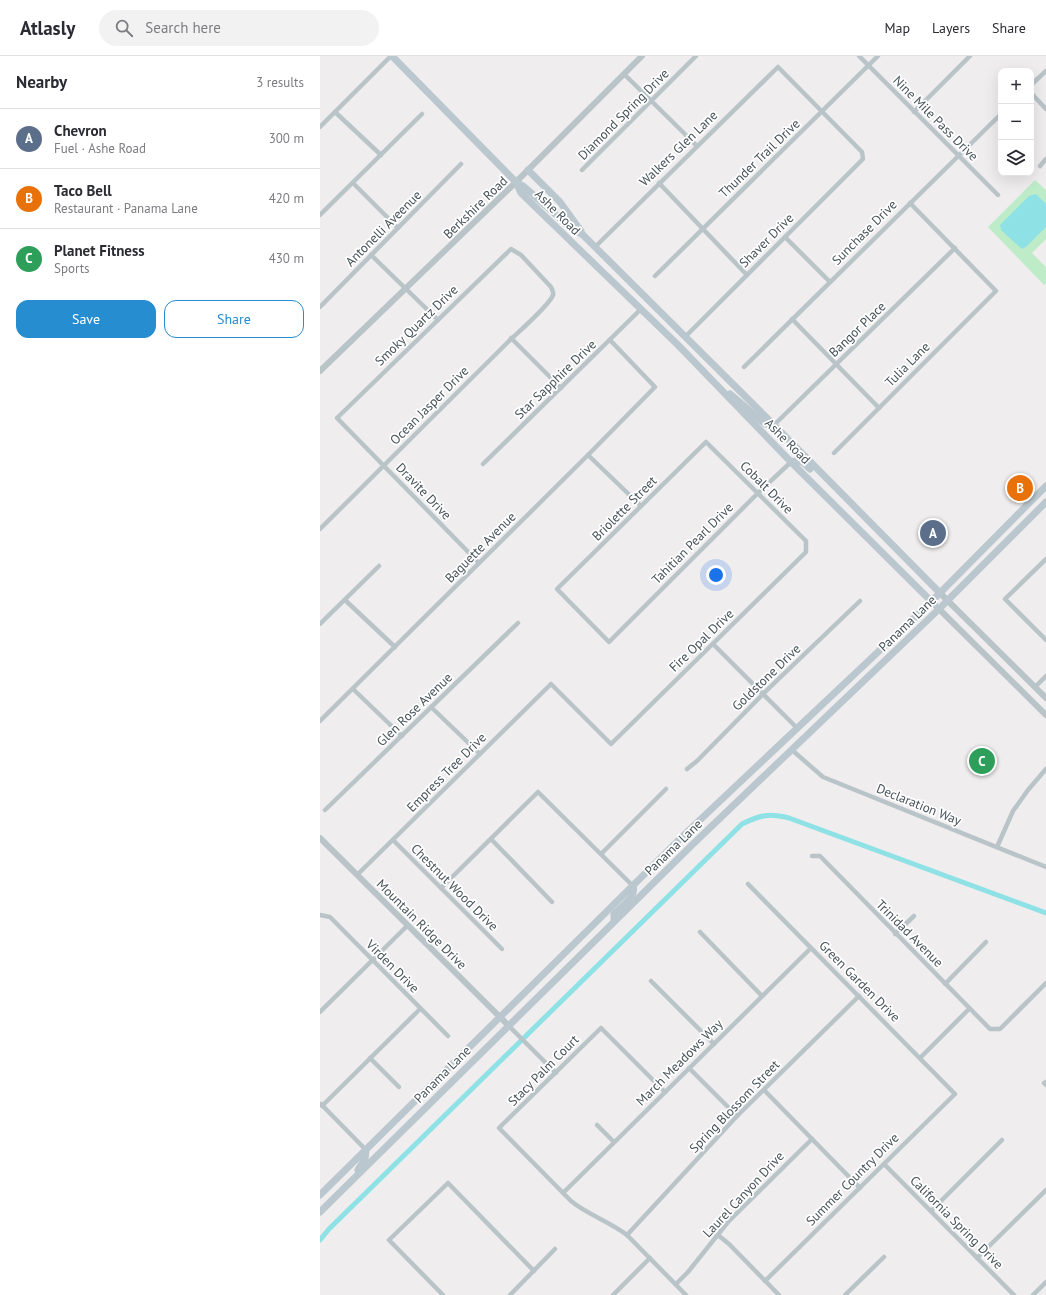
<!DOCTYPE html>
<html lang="en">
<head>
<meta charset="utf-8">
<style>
  :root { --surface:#fff; --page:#f2f2f3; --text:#2b2b33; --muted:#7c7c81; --line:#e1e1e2; --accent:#268dd1 }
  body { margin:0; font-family:"PT Sans",sans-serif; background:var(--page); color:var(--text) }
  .controls { position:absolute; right:12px; top:12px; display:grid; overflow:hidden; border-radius:8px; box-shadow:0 4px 16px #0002 }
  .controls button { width:36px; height:36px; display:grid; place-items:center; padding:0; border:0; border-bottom:1px solid var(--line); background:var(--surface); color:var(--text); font:20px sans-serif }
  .you { position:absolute; left:396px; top:519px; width:14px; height:14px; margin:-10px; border:3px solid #fff; border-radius:50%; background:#1a73e8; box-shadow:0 0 0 6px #1a73e833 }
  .badge { display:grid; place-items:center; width:26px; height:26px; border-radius:50%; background:var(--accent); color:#fff; font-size:13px; font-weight:700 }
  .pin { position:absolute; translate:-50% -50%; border:2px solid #fff; box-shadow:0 1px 4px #0006 }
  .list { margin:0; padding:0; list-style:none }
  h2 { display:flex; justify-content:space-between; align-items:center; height:52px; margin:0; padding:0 16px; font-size:17px }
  h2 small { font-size:13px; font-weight:400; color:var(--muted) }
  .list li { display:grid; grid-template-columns:26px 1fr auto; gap:12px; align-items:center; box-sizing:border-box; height:60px; padding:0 16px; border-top:1px solid var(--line) }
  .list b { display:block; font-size:15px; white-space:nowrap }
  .list p { margin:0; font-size:13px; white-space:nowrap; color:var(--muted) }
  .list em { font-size:13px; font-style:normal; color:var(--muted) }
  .actions { display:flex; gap:8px; padding:12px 16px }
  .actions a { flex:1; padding:9px 0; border:1px solid var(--accent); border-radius:12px; text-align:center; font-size:14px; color:var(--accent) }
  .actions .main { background:var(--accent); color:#fff }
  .icon { flex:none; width:22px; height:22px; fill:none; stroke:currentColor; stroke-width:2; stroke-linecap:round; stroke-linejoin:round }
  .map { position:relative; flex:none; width:726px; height:1239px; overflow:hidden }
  header { display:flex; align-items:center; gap:24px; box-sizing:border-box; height:56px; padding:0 20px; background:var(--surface); border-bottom:1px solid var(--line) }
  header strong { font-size:19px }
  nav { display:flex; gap:22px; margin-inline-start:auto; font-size:14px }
  .search { width:280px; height:36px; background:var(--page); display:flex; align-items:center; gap:10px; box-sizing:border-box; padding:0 14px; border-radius:22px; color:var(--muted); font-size:15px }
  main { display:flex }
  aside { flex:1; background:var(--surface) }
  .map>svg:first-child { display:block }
  .green { fill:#beebc8 }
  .water { fill:#8ee1e5 }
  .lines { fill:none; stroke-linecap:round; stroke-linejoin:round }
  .canal { stroke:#8ee1e5; stroke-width:5 }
  .minor { stroke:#b9c4c9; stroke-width:4.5 }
  .tertiary { stroke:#b9c4c9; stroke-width:6 }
  .secondary { stroke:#bac7ce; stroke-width:7 }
  .labels { text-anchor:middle; stroke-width:3.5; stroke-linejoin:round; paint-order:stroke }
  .street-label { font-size:13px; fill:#475359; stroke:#fff }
</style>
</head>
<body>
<header>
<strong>Atlasly</strong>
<div class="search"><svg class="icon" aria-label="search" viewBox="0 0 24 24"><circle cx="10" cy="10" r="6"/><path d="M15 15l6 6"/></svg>Search here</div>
<nav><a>Map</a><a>Layers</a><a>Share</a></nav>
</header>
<main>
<aside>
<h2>Nearby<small>3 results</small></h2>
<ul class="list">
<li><span class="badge" style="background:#5c6f8a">A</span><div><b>Chevron</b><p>Fuel · Ashe Road</p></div><em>300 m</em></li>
<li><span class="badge" style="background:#e8710a">B</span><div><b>Taco Bell</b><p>Restaurant · Panama Lane</p></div><em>420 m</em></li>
<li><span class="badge" style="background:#2e9e5b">C</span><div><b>Planet Fitness</b><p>Sports</p></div><em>430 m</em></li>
</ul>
<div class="actions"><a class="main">Save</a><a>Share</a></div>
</aside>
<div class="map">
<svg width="726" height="1239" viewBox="0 0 726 1239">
  <rect width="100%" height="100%" fill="#f0edee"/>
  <path class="green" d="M715 124 726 134V183L712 197 726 211V227L724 229 668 171Z"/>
  <path class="water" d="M716 138 726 148V171L707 190 702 193 681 174 680 169 709 140Z"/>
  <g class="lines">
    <path class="canal" d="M0 1184 9 1173 422 768C440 759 449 757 469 762L726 857"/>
    <g class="minor">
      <path d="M539 0 678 139"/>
      <path d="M304 18 377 90"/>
      <path d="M711 29 726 15"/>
      <path d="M711 37 726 53"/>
      <path d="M15 56 61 99"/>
      <path d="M594 56 650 0"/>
      <path d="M0 71 71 0"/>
      <path d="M720 110 726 103"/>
      <path d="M262 114 376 0"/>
      <path d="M33 127 78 172"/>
      <path d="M339 127 427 219"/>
      <path d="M0 159 102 58"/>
      <path d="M465 181 510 226"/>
      <path d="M275 191 458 11 542 96 543 103 365 281"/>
      <path d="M51 199 118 264"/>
      <path d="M335 220 558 0"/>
      <path d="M0 251 141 108"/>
      <path d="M472 263 559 352"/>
      <path d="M191 282 241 332"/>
      <path d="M424 311 681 58"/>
      <path d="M454 369 635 192"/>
      <path d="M514 397 676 235 590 147"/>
      <path d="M268 399 321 450"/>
      <path d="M163 408 321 253"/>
      <path d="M0 473C62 411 125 349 187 287 196 278 230 249 233 239 234 236 232 234 231 231L201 199 191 193 17 362 159 507"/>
      <path d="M726 503 685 543 726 584"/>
      <path d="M25 544 75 591"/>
      <path d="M0 568 59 510"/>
      <path d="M393 588 478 673"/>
      <path d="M715 631 726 620"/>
      <path d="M33 633 82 680"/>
      <path d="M111 651 160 698"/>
      <path d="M0 665 268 399 335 331 290 284"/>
      <path d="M472 694 503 721 726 811"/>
      <path d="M367 713 377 705 443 638 540 545"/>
      <path d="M5 754 198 567"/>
      <path d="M171 783 232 846"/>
      <path d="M73 784 182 893"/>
      <path d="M677 791 693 755 708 734 726 713"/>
      <path d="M281 798 346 733"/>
      <path d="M492 800H500L670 973H680L726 927"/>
      <path d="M37 819 231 628 291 688 486 496V485L386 386 237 533 289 586 438 437 471 406"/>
      <path d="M428 828 635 1038 445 1225"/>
      <path d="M121 832 218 736 313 830"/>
      <path d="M0 859 10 861 128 980"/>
      <path d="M380 876 442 940"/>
      <path d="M575 878 594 860"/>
      <path d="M331 925 394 988"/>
      <path d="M625 928 666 886"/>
      <path d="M0 956 88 869"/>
      <path d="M188 969 236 1017"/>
      <path d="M50 1002 79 1031"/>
      <path d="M600 1002 649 953"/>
      <path d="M369 1012 417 1060"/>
      <path d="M726 1026 724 1027 726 1029"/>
      <path d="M444 1034 540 1132"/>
      <path d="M345 1036 281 972 179 1072 251 1145C268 1159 289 1165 307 1179L366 1239"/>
      <path d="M1 1048 46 1094"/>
      <path d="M2 1050 100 953"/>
      <path d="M277 1069 294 1086"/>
      <path d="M564 1108 694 1239"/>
      <path d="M243 1137 491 892"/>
      <path d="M611 1155 682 1084"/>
      <path d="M307 1179 417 1060 539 940"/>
      <path d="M398 1179 409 1188 459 1239"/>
      <path d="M657 1202 726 1134"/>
      <path d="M356 1228 368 1216 408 1166 492 1083"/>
      <path d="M123 1239 69 1184 128 1127 214 1215"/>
      <path d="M190 1239 235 1193"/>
      <path d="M293 1239 330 1202"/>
      <path d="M525 1239 564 1201"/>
      <path d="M713 1239 726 1226"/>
    </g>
    <g class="tertiary">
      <path d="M0 315 196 126 322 0"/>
      <path d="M620 537 726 642"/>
      <path d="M619 553 726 659"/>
      <path d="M0 782 188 969"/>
    </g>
    <g class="secondary">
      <path d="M72 0 196 126 203 130 248 169 263 179 454 369 620 537"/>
      <path d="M208 114 240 146 261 175"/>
      <path d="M196 126 201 137 358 289 471 406 615 549"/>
      <path d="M410 338 445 368 454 369"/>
      <path d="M471 406C480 403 484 407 490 413"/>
      <path d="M294 865V858C301 851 317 840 313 830"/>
      <path d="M38 1114 45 1103 46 1094"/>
      <path d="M0 1139 364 779 611 546 726 430"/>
      <path d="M0 1156 373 788 619 553 726 446"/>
    </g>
  </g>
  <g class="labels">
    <g class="street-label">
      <text transform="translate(303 58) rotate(-45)" y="5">Diamond Spring Drive</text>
      <text transform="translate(616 62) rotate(45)" y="5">Nine Mile Pass Drive</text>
      <text transform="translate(358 92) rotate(-44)" y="5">Walkers Glen Lane</text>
      <text transform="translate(439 102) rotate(-44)" y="5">Thunder Trail Drive</text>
      <text transform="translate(155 151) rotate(-44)" y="5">Berkshire Road</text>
      <text transform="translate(238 156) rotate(45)" y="5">Ashe Road</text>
      <text transform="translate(63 172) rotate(-45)" y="5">Antonelli Aveenue</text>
      <text transform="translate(544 176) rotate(-45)" y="5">Sunchase Drive</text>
      <text transform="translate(446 184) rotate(-45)" y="5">Shaver Drive</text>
      <text transform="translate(96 269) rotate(-44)" y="5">Smoky Quartz Drive</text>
      <text transform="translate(537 273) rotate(-44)" y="5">Bangor Place</text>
      <text transform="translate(587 308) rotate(-45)" y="5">Tulia Lane</text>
      <text transform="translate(235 323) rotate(-44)" y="5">Star Sapphire Drive</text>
      <text transform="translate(109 349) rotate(-45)" y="5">Ocean Jasper Drive</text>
      <text transform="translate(468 385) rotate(45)" y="5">Ashe Road</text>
      <text transform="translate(447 431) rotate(45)" y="5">Cobalt Drive</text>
      <text transform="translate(104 435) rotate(46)" y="5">Dravite Drive</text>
      <text transform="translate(304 452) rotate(-45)" y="5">Briolette Street</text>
      <text transform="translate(372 487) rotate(-45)" y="5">Tahitian Pearl Drive</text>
      <text transform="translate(160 491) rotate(-45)" y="5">Baguette Avenue</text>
      <text transform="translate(587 567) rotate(-44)" y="5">Panama Lane</text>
      <text transform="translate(381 584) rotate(-44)" y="5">Fire Opal Drive</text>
      <text transform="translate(446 621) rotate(-44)" y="5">Goldstone Drive</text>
      <text transform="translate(94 653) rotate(-44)" y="5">Glen Rose Avenue</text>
      <text transform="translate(126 716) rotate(-45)" y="5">Empress Tree Drive</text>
      <text transform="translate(599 748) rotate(22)" y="5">Declaration Way</text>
      <text transform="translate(353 791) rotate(-44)" y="5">Panama Lane</text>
      <text transform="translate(135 831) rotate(45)" y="5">Chestnut Wood Drive</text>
      <text transform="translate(102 868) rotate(45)" y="5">Mountain Ridge Drive</text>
      <text transform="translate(590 877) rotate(45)" y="5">Trinidad Avenue</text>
      <text transform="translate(73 910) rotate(45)" y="5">Virden Drive</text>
      <text transform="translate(540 925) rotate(45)" y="5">Green Garden Drive</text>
      <text transform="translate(359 1006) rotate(-45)" y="5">March Meadows Way</text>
      <text transform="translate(223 1014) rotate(-45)" y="5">Stacy Palm Court</text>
      <text transform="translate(122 1018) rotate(-45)" y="5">Panama Lane</text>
      <text transform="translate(414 1050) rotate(-46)" y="5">Spring Blossom Street</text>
      <text transform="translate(532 1123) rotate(-45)" y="5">Summer Country Drive</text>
      <text transform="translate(423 1138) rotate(-47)" y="5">Laurel Canyon Drive</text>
      <text transform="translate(637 1166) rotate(45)" y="5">California Spring Drive</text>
    </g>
  </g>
</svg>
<div class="controls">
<button>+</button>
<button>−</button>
<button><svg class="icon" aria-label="layers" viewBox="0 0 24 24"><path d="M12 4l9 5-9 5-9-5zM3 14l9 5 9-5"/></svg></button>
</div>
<div class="you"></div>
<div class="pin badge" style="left:613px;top:477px;background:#5c6f8a">A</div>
<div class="pin badge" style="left:700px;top:432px;background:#e8710a">B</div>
<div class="pin badge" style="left:662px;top:705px;background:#2e9e5b">C</div>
</div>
</main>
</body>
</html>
